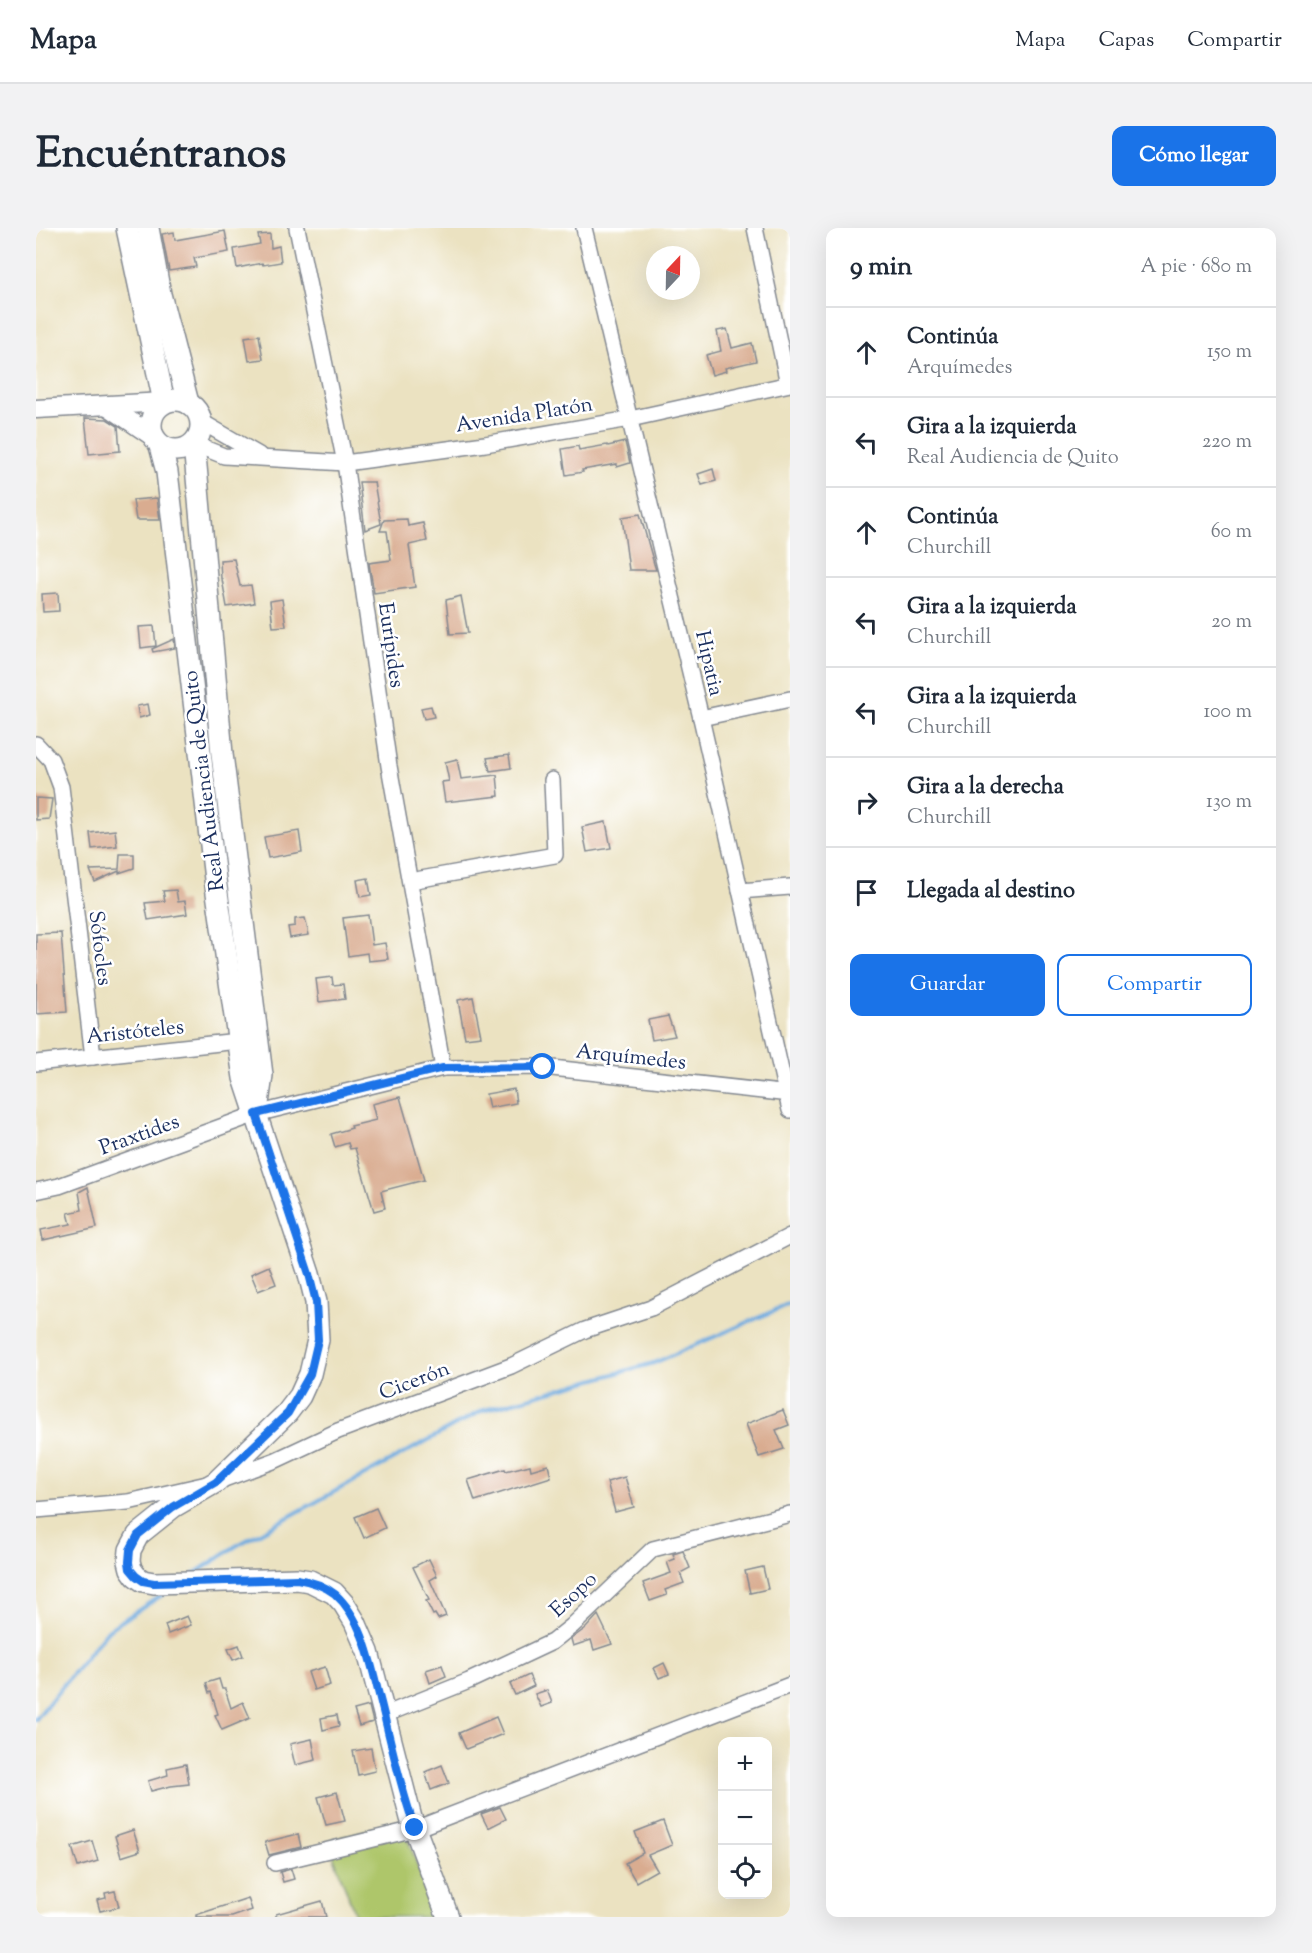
<!DOCTYPE html>
<html lang="es">
<head>
<meta charset="utf-8">
<style>
  :root { --surface:#fff; --page:#f2f2f3; --text:#1f2937; --muted:#747a83; --line:#e0e1e3; --accent:#1a73e8 }
  body { margin:0; font-family:"Sorts Mill Goudy",serif; background:var(--page); color:var(--text) }
  .controls { position:absolute; right:18px; bottom:18px; display:grid; overflow:hidden; border-radius:12px; box-shadow:0 6px 24px #0002 }
  .controls button { width:54px; height:54px; display:grid; place-items:center; padding:0; border:0; border-bottom:2px solid var(--line); background:var(--surface); color:var(--text); font:30px sans-serif }
  .compass { position:absolute; left:610px; top:18px; width:54px; height:54px; border-radius:50%; background:var(--surface); box-shadow:0 6px 24px #0002; rotate:22deg }
  .stop { position:absolute; width:18px; height:18px; margin:-14px; border:4px solid #1a73e8; border-radius:50%; background:#fff }
  .stop.end { background:#1a73e8; border-color:#fff; box-shadow:0 2px 6px #0008 }
  .list { margin:0; padding:0; list-style:none }
  h2 { display:flex; justify-content:space-between; align-items:center; height:78px; margin:0; padding:0 24px; font-size:26px }
  h2 small { font-size:20px; font-weight:400; color:var(--muted) }
  .list li { display:grid; grid-template-columns:39px 1fr auto; gap:18px; align-items:center; box-sizing:border-box; height:90px; padding:0 24px; border-top:2px solid var(--line) }
  .list b { display:block; font-size:22px; white-space:nowrap }
  .list p { margin:0; font-size:20px; white-space:nowrap; color:var(--muted) }
  .list em { font-size:20px; font-style:normal; color:var(--muted) }
  .actions { display:flex; gap:12px; padding:18px 24px }
  .actions a { flex:1; padding:14px 0; border:2px solid var(--accent); border-radius:12px; text-align:center; font-size:21px; color:var(--accent) }
  .actions .main { background:var(--accent); color:#fff }
  .icon { flex:none; width:33px; height:33px; fill:none; stroke:currentColor; stroke-width:2; stroke-linecap:round; stroke-linejoin:round }
  .map { position:relative; flex:none; width:754px; height:1689px; overflow:hidden; border-radius:12px }
  header { display:flex; align-items:center; gap:36px; box-sizing:border-box; height:84px; padding:0 30px; background:var(--surface); border-bottom:2px solid var(--line) }
  header strong { font-size:28px }
  nav { display:flex; gap:33px; margin-inline-start:auto; font-size:21px }
  .intro { display:flex; align-items:center; justify-content:space-between; box-sizing:border-box; height:144px; padding:0 36px }
  h1 { margin:0; font-size:42px }
  .button { padding:15px 27px; border-radius:12px; background:var(--accent); color:#fff; font-size:21px; font-weight:700 }
  main { display:flex; gap:36px; padding:0 36px }
  aside { flex:1; background:var(--surface); border-radius:12px; box-shadow:0 6px 24px #0002 }
  .map>svg:first-child { display:block }
  .green { fill:#aec66b; stroke:#647a64; stroke-width:1.5 }
  .lines { fill:none; stroke-linecap:round; stroke-linejoin:round }
  .stream { stroke:#6eabe0; stroke-width:4 }
  .building { fill:#d9ac90 }
  .minor-casing { stroke:#838890; stroke-width:18 }
  .tertiary-casing { stroke:#838890; stroke-width:21 }
  .secondary-casing { stroke:#838890; stroke-width:24 }
  .minor { stroke:#fff; stroke-width:15 }
  .tertiary { stroke:#fff; stroke-width:18 }
  .secondary { stroke:#fff; stroke-width:21 }
  .route { stroke:#1a73e8; stroke-width:8 }
  .labels { text-anchor:middle; stroke-width:5; stroke-linejoin:round; paint-order:stroke }
  .street-label { font-size:21px; fill:#1b2f5e; stroke:#fff }
</style>
</head>
<body>
<header>
<strong>Mapa</strong>
<nav><a>Mapa</a><a>Capas</a><a>Compartir</a></nav>
</header>
<div class="intro"><h1>Encuéntranos</h1><a class="button">Cómo llegar</a></div>
<main>
<div class="map">
<svg width="754" height="1689" viewBox="0 0 754 1689">
  <rect width="100%" height="100%" fill="#fff"/>
  <filter id="ink" filterUnits="userSpaceOnUse"><feTurbulence type="fractalNoise" baseFrequency=".0167" numOctaves="2"/><feDisplacementMap in="SourceGraphic" scale="12" xChannelSelector="R" yChannelSelector="G"/><feConvolveMatrix kernelMatrix="1 2 1 2 8 2 1 2 1" color-interpolation-filters="sRGB"/></filter>
  <filter id="wash" filterUnits="userSpaceOnUse"><feTurbulence type="fractalNoise" baseFrequency=".008" numOctaves="4" result="noise"/><feDisplacementMap in="SourceGraphic" scale="24" xChannelSelector="R" yChannelSelector="G"/><feGaussianBlur stdDeviation="1.35" result="paint"/><feColorMatrix in="noise" values="0 0 0 0 0 0 0 0 0 0 0 0 0 0 0 0 0 1.4 0 .05"/><feComposite in="paint" operator="in"/></filter>
  <g filter="url(#wash)">
    <rect width="100%" height="100%" fill="#ebe2c1"/>
    <path class="green" d="M365 1592 400 1689H320L292 1613Z"/>
    <g class="lines">
      <g class="stream">
        <path d="M158 1346 200 1318 445 1183 618 1135 754 1076"/>
        <path d="M0 1491 72 1402 132 1363"/>
      </g>
    </g>
    <g id="blocks">
      <g class="building">
        <path d="M189 3 193 24 158 30 160 39 133 43 126 6 138 4 139 12Z"/>
        <path d="M234 6 235 20 243 18 245 34 227 37 226 35 201 40 198 21 224 16 222 7Z"/>
        <path d="M691 101 696 120 716 115 720 133 689 140 690 143 676 147 670 127 685 123 681 103Z"/>
        <path d="M223 107 227 131 213 133 209 109Z"/>
        <path d="M49 190 71 191 82 198 84 223 53 226Z"/>
        <path d="M589 214 594 235 581 239V236L546 242 547 244 530 247 526 221 542 218 543 222 571 217 572 218Z"/>
        <path d="M677 241 680 253 666 257 662 246Z"/>
        <path d="M323 254H338L345 296 329 302Z"/>
        <path d="M121 270 124 292H100L97 272Z"/>
        <path d="M604 286 618 336 620 342H593L586 289Z"/>
        <path d="M371 291 372 298 387 295 391 313 373 317 379 359 338 365 333 335 355 332 351 303H344L348 292Z"/>
        <path d="M198 331 204 358 215 357 218 375 191 379 186 351H185L184 332Z"/>
        <path d="M22 365 23 383 7 384 6 366Z"/>
        <path d="M425 368 432 405 414 406 410 372Z"/>
        <path d="M246 371 250 398 237 399 234 373Z"/>
        <path d="M118 398 120 418 105 420 103 399Z"/>
        <path d="M138 411 139 420 117 424 116 421Z"/>
        <path d="M112 476 114 487 103 490 101 478Z"/>
        <path d="M395 478 398 489 388 491 385 480Z"/>
        <path d="M473 527 475 540 454 543 451 530Z"/>
        <path d="M421 531 425 551 461 547 463 568 409 574 406 554 413 553 409 534Z"/>
        <path d="M0 570 16 571 13 591 0 592Z"/>
        <path d="M570 594 575 620 551 624 546 599Z"/>
        <path d="M79 602 81 618 56 621 54 605Z"/>
        <path d="M263 603 266 624 232 630 228 609Z"/>
        <path d="M84 626H98V640L83 645V643L59 654 54 642 83 641Z"/>
        <path d="M332 650 335 667 324 669 321 652Z"/>
        <path d="M140 662 142 674 149 673 151 686 112 692 109 675 129 673 127 663Z"/>
        <path d="M332 687 336 717 349 715 352 731 332 733 331 725 312 728 307 690Z"/>
        <path d="M269 690 273 707 254 710 252 699 259 698V691Z"/>
        <path d="M25 705 31 784 0 786V706Z"/>
        <path d="M296 749 297 757 307 756 309 771 283 774 280 751Z"/>
        <path d="M437 769 445 808 429 810 422 772Z"/>
        <path d="M632 788 639 808 616 812 612 792Z"/>
        <path d="M478 861 480 875 453 880 450 866Z"/>
        <path d="M364 869 388 952 345 963 349 980 338 983 319 920 314 921 312 915 299 919 295 906 316 900 315 898 340 892 336 876Z"/>
        <path d="M52 959 61 1000 7 1012 5 1002 35 996 32 985 46 982 43 964Z"/>
        <path d="M233 1038 240 1056 222 1063 215 1046Z"/>
        <path d="M747 1182 753 1197 740 1202 748 1221 723 1229 710 1196Z"/>
        <path d="M494 1237 495 1242 512 1237 515 1249 439 1273 432 1252 469 1241 470 1243Z"/>
        <path d="M589 1249 598 1279 579 1284 571 1254Z"/>
        <path d="M340 1280 349 1300 328 1310 319 1289Z"/>
        <path d="M647 1323 654 1340 644 1345 648 1355 629 1362 631 1367 614 1373 607 1355 635 1345 631 1334 639 1331 637 1326Z"/>
        <path d="M393 1331 401 1348 394 1352 410 1388 402 1391 399 1386 397 1387 390 1373 393 1372 377 1339Z"/>
        <path d="M727 1339 732 1361 714 1365 709 1343Z"/>
        <path d="M562 1387 576 1416 558 1422 555 1412 537 1418 535 1411 550 1400Z"/>
        <path d="M151 1388 155 1397 132 1406 129 1397Z"/>
        <path d="M203 1417 207 1428 197 1432 192 1421Z"/>
        <path d="M628 1435 633 1446 623 1450 618 1440Z"/>
        <path d="M406 1437 410 1448 394 1455 390 1442Z"/>
        <path d="M289 1439 294 1457 278 1462 272 1444Z"/>
        <path d="M493 1447 498 1458 479 1467 474 1456Z"/>
        <path d="M183 1451 186 1461H189L195 1480 207 1474 214 1490 186 1502 179 1487 182 1486 175 1464 173 1465 170 1455Z"/>
        <path d="M511 1462 516 1475 505 1479 499 1466Z"/>
        <path d="M333 1478 337 1494 323 1498 318 1482Z"/>
        <path d="M301 1487 303 1498 287 1502 285 1490Z"/>
        <path d="M460 1489 467 1506 430 1521 423 1505Z"/>
        <path d="M276 1511 280 1532 259 1537 254 1516Z"/>
        <path d="M335 1520 339 1543 322 1547 317 1523Z"/>
        <path d="M150 1536 153 1556 135 1558 115 1563 112 1553 132 1547 131 1540Z"/>
        <path d="M406 1537 413 1555 395 1562 389 1544Z"/>
        <path d="M301 1564 309 1593 290 1597 282 1569Z"/>
        <path d="M464 1579 470 1591 452 1600 445 1586Z"/>
        <path d="M627 1593 636 1617 612 1627 621 1642 600 1654 589 1635 607 1625 599 1604Z"/>
        <path d="M97 1602 104 1623 85 1629 79 1608Z"/>
        <path d="M262 1606 265 1619 233 1627 229 1614Z"/>
        <path d="M56 1613 62 1633 42 1639 36 1619Z"/>
        <path d="M255 1641 258 1651 247 1654 244 1644Z"/>
        <path d="M79 1663 83 1679 64 1683 61 1672 70 1670 69 1665Z"/>
        <path d="M212 1670 216 1682 196 1689H160V1687Z"/>
        <path d="M286 1673 290 1689H240V1686Z"/>
      </g>
    </g>
  </g>
  <g filter="url(#ink)">
    <use href="#blocks" fill-opacity="0" stroke="#838890" stroke-width="1.5"/>
    <g class="lines">
      <g class="minor-casing">
        <g id="minor">
          <path d="M261 0 309 235 353 538 407 840"/>
          <path d="M548 0 665 490 754 882"/>
          <path d="M719 0 752 156"/>
          <path d="M166 194 223 227"/>
          <path d="M158 216 188 228 309 235 449 216 594 191 754 156"/>
          <path d="M665 490 754 471"/>
          <path d="M0 516 15 532 25 559 57 829"/>
          <path d="M374 653 519 627 516 552"/>
          <path d="M704 663 754 659"/>
          <path d="M0 835 202 813"/>
          <path d="M0 963 23 958 220 886 407 840 507 839 754 866"/>
          <path d="M0 1282 92 1274 180 1254 240 1232 302 1203 475 1138 549 1102 615 1080 754 1008"/>
          <path d="M348 1487 433 1453 516 1414 536 1398 617 1321 754 1286"/>
          <path d="M239 1635 379 1601 754 1457"/>
        </g>
      </g>
      <g class="tertiary-casing">
        <g id="tertiary">
          <path d="M72 178 116 208"/>
          <path d="M0 181 128 174"/>
        </g>
      </g>
      <g class="secondary-casing">
        <g id="secondary">
          <path d="M91 0 128 174"/>
          <path d="M112 0 124 66 152 175"/>
          <circle cx="140" cy="197" r="25"/>
          <path d="M158 216 186 526 226 847 221 883"/>
          <path d="M124 218 131 244 179 651 208 850 273 1046 280 1074 282 1112 274 1146 264 1168 251 1185 180 1254 137 1279 102 1307 94 1322 93 1333 95 1341 100 1348 107 1353 118 1355 261 1351 274 1353 298 1365 308 1376 319 1394 332 1424 375 1590 412 1689"/>
        </g>
      </g>
      <use href="#minor" class="minor"/>
      <use href="#tertiary" class="tertiary"/>
      <use href="#secondary" class="secondary"/>
    </g>
  </g>
  <g class="lines" filter="url(#ink)">
    <path class="route" d="M379 1600C364 1559 355 1514 344 1471 335 1436 327 1391 299 1366 288 1357 274 1353 261 1351L118 1355 107 1353 100 1348 94 1341 93 1334 94 1322 102 1307 137 1279 180 1254 252 1185 274 1146 282 1112 280 1074 273 1046 220 886 407 840 507 839"/>
  </g>
  <g class="labels">
    <g class="street-label">
      <text transform="translate(488 186) rotate(-9)" y="7">Avenida Platón</text>
      <text transform="translate(356 417) rotate(82)" y="7">Eurípides</text>
      <text transform="translate(674 435) rotate(77)" y="7">Hipatia</text>
      <text transform="translate(167 553) rotate(-97)" y="7">Real Audiencia de Quito</text>
      <text transform="translate(65 720) rotate(83)" y="7">Sófocles</text>
      <text transform="translate(99 803) rotate(-6)" y="7">Aristóteles</text>
      <text transform="translate(595 828) rotate(6)" y="7">Arquímedes</text>
      <text transform="translate(103 906) rotate(-20)" y="7">Praxtides</text>
      <text transform="translate(378 1152) rotate(-21)" y="7">Cicerón</text>
      <text transform="translate(537 1366) rotate(-43)" y="7">Esopo</text>
    </g>
  </g>
</svg>
<div class="controls">
<button>+</button>
<button>−</button>
<button><svg class="icon" aria-label="locate" viewBox="0 0 24 24"><circle cx="12" cy="12" r="6"/><path d="M12 2v4M12 18v4M2 12h4M18 12h4"/></svg></button>
</div>
<svg class="compass" viewBox="-18 -18 36 36"><path d="M0-13l5 13h-10z" fill="#e53935"/><path d="M0 13l5-13h-10z" fill="#747a83"/></svg>
<div class="stop" style="left:507px;top:839px"></div>
<div class="stop end" style="left:379px;top:1600px"></div>
</div>
<aside>
<h2>9 min<small>A pie · 680 m</small></h2>
<ul class="list">
<li><svg class="icon" aria-label="ahead" viewBox="0 0 24 24"><path d="M12 20V5M6 11l6-6 6 6"/></svg><div><b>Continúa</b><p>Arquímedes</p></div><em>150 m</em></li>
<li><svg class="icon" aria-label="left" viewBox="0 0 24 24"><path d="M17 20v-9H6M10 6l-5 5 5 5"/></svg><div><b>Gira a la izquierda</b><p>Real Audiencia de Quito</p></div><em>220 m</em></li>
<li><svg class="icon" aria-label="ahead" viewBox="0 0 24 24"><path d="M12 20V5M6 11l6-6 6 6"/></svg><div><b>Continúa</b><p>Churchill</p></div><em>60 m</em></li>
<li><svg class="icon" aria-label="left" viewBox="0 0 24 24"><path d="M17 20v-9H6M10 6l-5 5 5 5"/></svg><div><b>Gira a la izquierda</b><p>Churchill</p></div><em>20 m</em></li>
<li><svg class="icon" aria-label="left" viewBox="0 0 24 24"><path d="M17 20v-9H6M10 6l-5 5 5 5"/></svg><div><b>Gira a la izquierda</b><p>Churchill</p></div><em>100 m</em></li>
<li><svg class="icon" aria-label="right" viewBox="0 0 24 24"><path d="M7 20v-9h11M14 6l5 5-5 5"/></svg><div><b>Gira a la derecha</b><p>Churchill</p></div><em>130 m</em></li>
<li><svg class="icon" aria-label="arrive" viewBox="0 0 24 24"><path d="M6 21V4h12l-3 4 3 4H6"/></svg><div><b>Llegada al destino</b></div></li>
</ul>
<div class="actions"><a class="main">Guardar</a><a>Compartir</a></div>
</aside>
</main>
</body>
</html>
